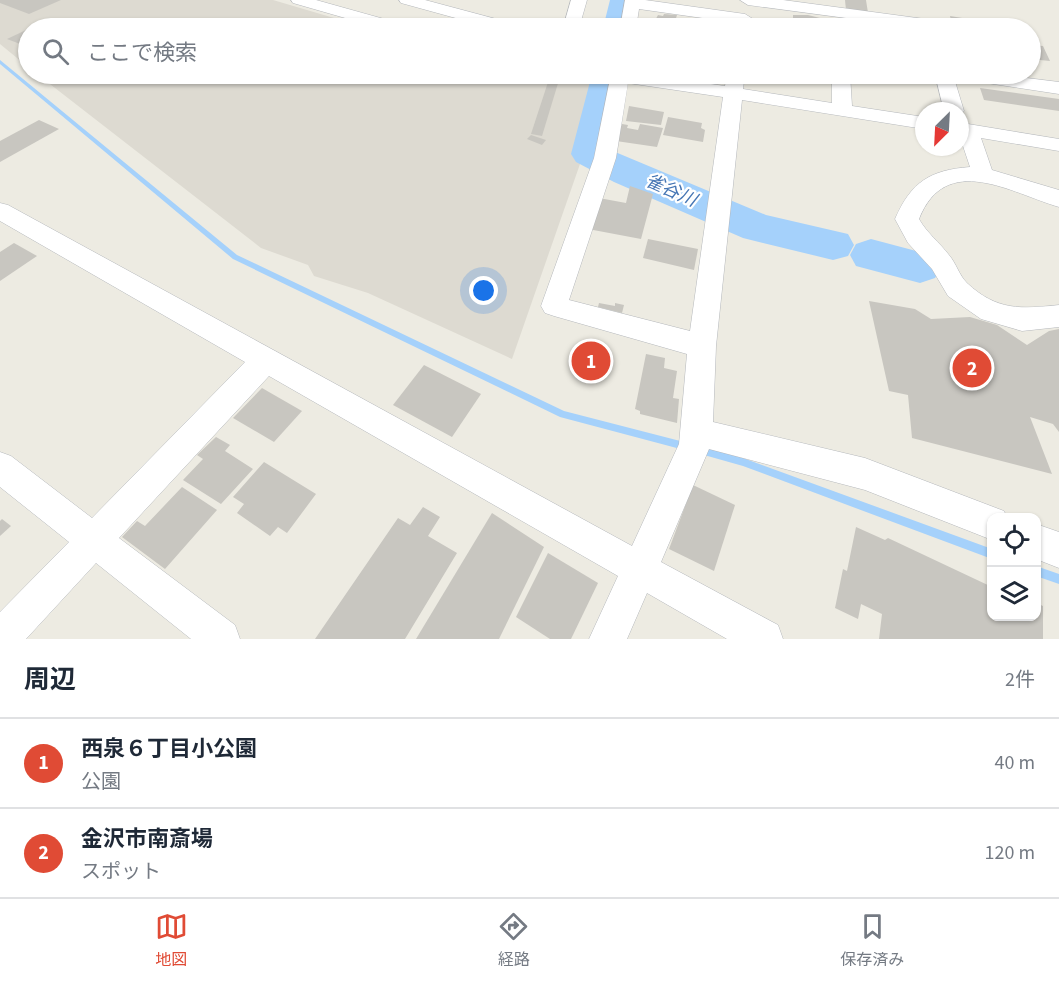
<!DOCTYPE html>
<html lang="ja">
<head>
<meta charset="utf-8">
<style>
  :root { --surface:#fff; --page:#f6f6f7; --text:#1f2937; --muted:#747a83; --line:#e0e1e3; --accent:#e04b35 }
  body { margin:0; font-family:"Source Sans 3","Noto Sans JP",sans-serif; background:var(--page); color:var(--text) }
  .controls { position:absolute; right:18px; bottom:18px; display:grid; overflow:hidden; border-radius:12px; box-shadow:0 2px 4px #0004 }
  .controls button { width:54px; height:54px; display:grid; place-items:center; padding:0; border:0; border-bottom:2px solid var(--line); background:var(--surface); color:var(--text); font:30px sans-serif }
  .compass { position:absolute; left:915px; top:102px; width:54px; height:54px; border-radius:50%; background:var(--surface); box-shadow:0 2px 4px #0004; rotate:204deg }
  .you { position:absolute; left:484px; top:291px; width:21px; height:21px; margin:-15px; border:4px solid #fff; border-radius:50%; background:#1a73e8; box-shadow:0 0 0 9px #1a73e833 }
  .badge { display:grid; place-items:center; width:39px; height:39px; border-radius:50%; background:var(--accent); color:#fff; font-size:20px; font-weight:700 }
  .pin { position:absolute; translate:-50% -50%; border:3px solid #fff; box-shadow:0 2px 6px #0006 }
  .list { margin:0; padding:0; list-style:none }
  h2 { display:flex; justify-content:space-between; align-items:center; height:78px; margin:0; padding:0 24px; font-size:26px }
  h2 small { font-size:20px; font-weight:400; color:var(--muted) }
  .list li { display:grid; grid-template-columns:39px 1fr auto; gap:18px; align-items:center; box-sizing:border-box; height:90px; padding:0 24px; border-top:2px solid var(--line) }
  .list b { display:block; font-size:22px; white-space:nowrap }
  .list p { margin:0; font-size:20px; white-space:nowrap; color:var(--muted) }
  .list em { font-size:20px; font-style:normal; color:var(--muted) }
  .icon { flex:none; width:33px; height:33px; fill:none; stroke:currentColor; stroke-width:2; stroke-linecap:round; stroke-linejoin:round }
  .map { position:relative; flex:none; width:1059px; height:639px; overflow:hidden }
  .search { position:absolute; background:var(--surface); box-shadow:0 2px 4px #0004; left:18px; right:18px; top:18px; height:66px; display:flex; align-items:center; gap:15px; box-sizing:border-box; padding:0 21px; border-radius:33px; color:var(--muted); font-size:22px }
  .sheet { height:258px; background:var(--surface) }
  nav { display:flex; justify-content:space-around; align-items:center; box-sizing:border-box; height:84px; border-top:2px solid var(--line); background:var(--surface); font-size:16px; color:var(--muted) }
  nav a { display:grid; justify-items:center; gap:3px }
  nav .on { color:var(--accent) }
  .map>svg:first-child { display:block }
  .education { fill:#dddad1 }
  .lines { fill:none; stroke-linecap:round; stroke-linejoin:round }
  .stream { fill:#a5d1fb; fill-rule:evenodd }
  .river { fill:#a5d1fb; fill-rule:evenodd }
  .building { fill:#c8c6c0 }
  .minor-casing { stroke:#b5b8bc; stroke-width:1 }
  .minor { fill:#fff; fill-rule:evenodd }
  .labels { text-anchor:middle; stroke-width:4.5; stroke-linejoin:round; paint-order:stroke }
  .water-label { font-size:18px; font-style:italic; fill:#4676b4; stroke:#fff }
</style>
</head>
<body>
<div class="map">
<svg width="1059" height="639" viewBox="0 0 1059 639">
  <rect width="100%" height="100%" fill="#edebe2"/>
  <g class="education">
    <path d="M0 0H273L368 28H28V67L0 44Z"/>
    <path d="M37 74H537L597 83 580 164 512 359 368 293 314 276 308 265 261 248Z"/>
  </g>
  <g class="lines">
    <g class="stream">
      <path d="M0 60 237 255 564 411 688 443 691 444 692 447 691 450 688 451 560 417 233 259 0 64Z"/>
      <path d="M700 446 743 458 992 549V559L743 466 697 453 696 450 697 447Z"/>
      <path d="M1036 566 1059 574V584L1036 576Z"/>
    </g>
    <g class="river">
      <path d="M610 0H638L631 28H603Z"/>
      <path d="M592 74H623L608 149 766 215 848 234 854 245 848 256 833 260 743 238 614 182 576 162 571 154Z"/>
      <path d="M871 239 935 256 942 267 935 278 920 283 856 266 850 255 856 244Z"/>
    </g>
  </g>
  <g class="building">
    <path d="M0 0H61L29 14 0 3Z"/>
    <path d="M845 0H866L868 13 846 10Z"/>
    <path d="M664 14 677 15 673 28H651L658 15 663 16Z"/>
    <path d="M793 15H808L828 20 829 28 793 23Z"/>
    <path d="M950 16 1005 25 1006 28H953Z"/>
    <path d="M26 30 28 31V47L7 39Z"/>
    <path d="M1030 45 1043 46 1050 61 1030 59Z"/>
    <path d="M549 79 559 80 542 136 531 134Z"/>
    <path d="M980 88 1059 99V111L984 100Z"/>
    <path d="M629 106 664 112 661 125 626 121Z"/>
    <path d="M668 117 702 123 701 128 705 130 703 142 663 135Z"/>
    <path d="M39 120 59 129 0 162V141Z"/>
    <path d="M622 124 628 125 627 128 638 130 640 124 663 128 657 147 616 141Z"/>
    <path d="M531 135 546 140 542 145 527 139Z"/>
    <path d="M630 186 653 194 641 239 588 229 599 198 626 203Z"/>
    <path d="M648 239 698 249 694 270 643 258Z"/>
    <path d="M14 243 37 256 0 281V252Z"/>
    <path d="M869 301 915 309 931 319 970 317 997 325 1027 345 1049 331 1059 329V432L1053 424 1030 417 1052 474 912 438 908 395 889 391Z"/>
    <path d="M599 303 615 306V303L624 305 622 313 598 307Z"/>
    <path d="M646 354 665 358 664 368 677 371 673 398 679 399 677 423 640 414V411L635 409Z"/>
    <path d="M424 365 481 394 452 437 393 405Z"/>
    <path d="M262 388 302 411 274 442 233 418Z"/>
    <path d="M216 437 230 445 225 451 253 469 221 504 183 480 203 459 197 455Z"/>
    <path d="M264 462 316 494 287 533 278 527 270 536 237 513 244 504 233 497Z"/>
    <path d="M693 485 735 505 714 571 669 549Z"/>
    <path d="M182 487 217 510 165 569 122 537 137 521 145 526Z"/>
    <path d="M423 507 440 517 428 536 457 553 405 639H315L398 518 410 525Z"/>
    <path d="M492 513 544 547 499 639H416Z"/>
    <path d="M2 519 11 526 0 536V521Z"/>
    <path d="M856 527 885 540 888 538 992 587V616H1036V603L1043 606V639H879L882 614 861 604 858 619 835 608 843 569 847 571Z"/>
    <path d="M548 553 598 583 571 639H550L516 617Z"/>
  </g>
  <g class="lines">
    <g class="minor-casing">
      <g id="minor">
        <path d="M291 0H316L402 24 404 28H380L293 3Z"/>
        <path d="M399 0H425L515 24 517 28H492L401 3Z"/>
        <path d="M571 0H587L579 28H563Z"/>
        <path d="M625 0H645L745 14 753 19 745 24 639 9 636 28H620Z"/>
        <path d="M740 0H783L932 20 940 25 938 28H921L748 5Z"/>
        <path d="M611 74H639L725 86 727 74H745L743 89 832 103V74H850L852 106 924 117V129L742 100 716 346 713 422 865 458 1004 511 1007 518H992V540L865 490 709 449 661 562 778 625 783 639H727L647 593 627 639H589L618 576 269 376 119 538 235 625 240 639H191L96 563 26 639H0V612L69 542 0 487V452L11 456 92 518 245 362 0 221V203L8 205 632 546 679 444 687 354 554 316 545 313 541 306 594 158ZM628 83 723 97 690 331 569 300 616 158Z"/>
        <path d="M935 74H995L1059 82V94L954 78 964 111 960 115V111H944Z"/>
        <path d="M968 124 1059 139V151L981 138 992 170 1059 190V207C1011 193 946 151 919 219 927 233 939 242 949 255 956 263 959 275 967 283 997 311 1021 309 1059 305V327L1022 331 981 319 948 296 932 269 908 243 895 219C911 182 930 170 970 167L960 137V127Z"/>
        <path d="M1036 524 1059 532V568L1036 559Z"/>
      </g>
    </g>
    <use href="#minor" class="minor"/>
  </g>
  <g class="labels">
    <g class="water-label">
      <text transform="translate(671 190) rotate(24)" y="6">雀谷川</text>
    </g>
  </g>
</svg>
<div class="controls">
<button><svg class="icon" aria-label="locate" viewBox="0 0 24 24"><circle cx="12" cy="12" r="6"/><path d="M12 2v4M12 18v4M2 12h4M18 12h4"/></svg></button>
<button><svg class="icon" aria-label="layers" viewBox="0 0 24 24"><path d="M12 4l9 5-9 5-9-5zM3 14l9 5 9-5"/></svg></button>
</div>
<svg class="compass" viewBox="-18 -18 36 36"><path d="M0-13l5 13h-10z" fill="#e53935"/><path d="M0 13l5-13h-10z" fill="#747a83"/></svg>
<div class="you"></div>
<div class="pin badge" style="left:591px;top:361px">1</div>
<div class="pin badge" style="left:972px;top:368px">2</div>
<div class="search"><svg class="icon" aria-label="search" viewBox="0 0 24 24"><circle cx="10" cy="10" r="6"/><path d="M15 15l6 6"/></svg>ここで検索</div>
</div>
<section class="sheet">
<h2>周辺<small>2件</small></h2>
<ul class="list">
<li><span class="badge">1</span><div><b>西泉６丁目小公園</b><p>公園</p></div><em>40 m</em></li>
<li><span class="badge">2</span><div><b>金沢市南斎場</b><p>スポット</p></div><em>120 m</em></li>
</ul>
</section>
<nav>
<a class="on"><svg class="icon" aria-label="map" viewBox="0 0 24 24"><path d="M3 6l6-2 6 2 6-2v14l-6 2-6-2-6 2zM9 4v14M15 6v14"/></svg>地図</a>
<a><svg class="icon" aria-label="directions" viewBox="0 0 24 24"><path d="M12 3l9 9-9 9-9-9zM9 14v-3h6M13 9l2 2-2 2"/></svg>経路</a>
<a><svg class="icon" aria-label="saved" viewBox="0 0 24 24"><path d="M7 4h10v16l-5-4-5 4z"/></svg>保存済み</a>
</nav>
</body>
</html>
